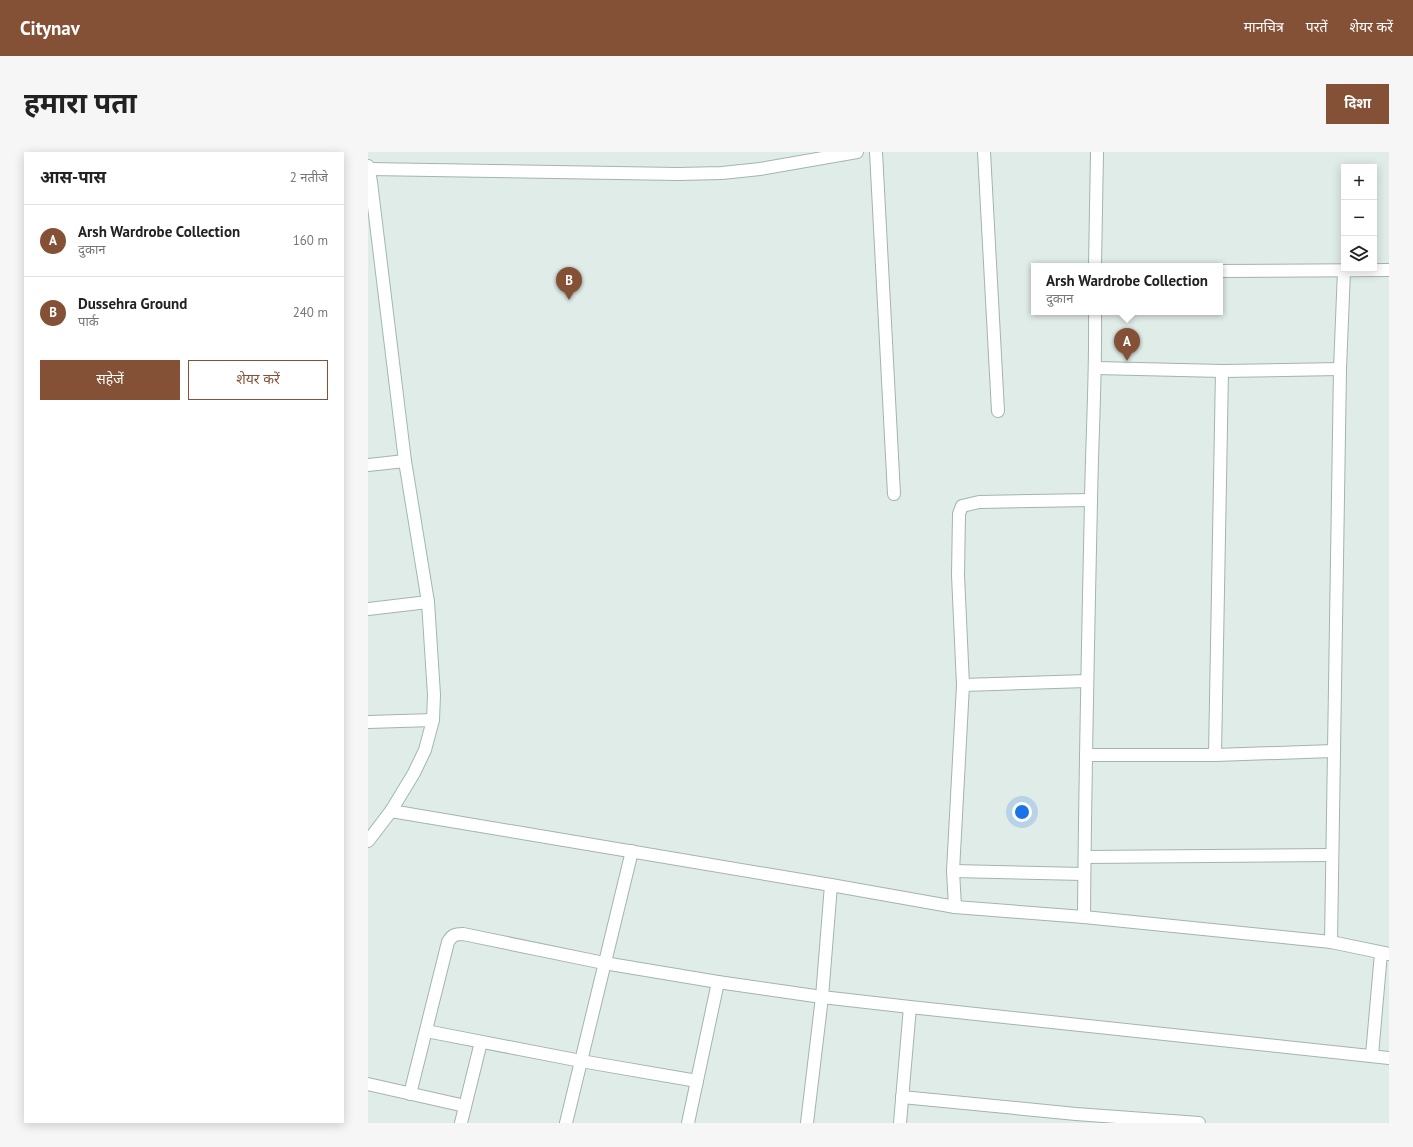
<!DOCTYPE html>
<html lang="hi">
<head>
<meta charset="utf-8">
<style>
  :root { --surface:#fff; --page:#f6f6f6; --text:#222; --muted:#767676; --line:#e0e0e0; --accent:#845036 }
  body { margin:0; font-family:"PT Sans","Noto Sans Devanagari",sans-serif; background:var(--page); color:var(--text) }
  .controls { position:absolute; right:12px; top:12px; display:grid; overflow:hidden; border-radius:0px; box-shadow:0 2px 10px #0003 }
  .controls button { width:36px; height:36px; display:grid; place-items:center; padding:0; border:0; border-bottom:1px solid var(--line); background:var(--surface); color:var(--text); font:20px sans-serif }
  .you { position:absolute; left:654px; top:660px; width:14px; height:14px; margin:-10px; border:3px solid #fff; border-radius:50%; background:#1a73e8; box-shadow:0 0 0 6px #1a73e833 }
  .badge { display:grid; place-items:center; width:26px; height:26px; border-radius:50%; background:var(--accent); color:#fff; font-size:13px; font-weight:700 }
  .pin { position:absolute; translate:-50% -33px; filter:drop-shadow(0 1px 2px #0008) }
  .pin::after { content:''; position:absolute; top:21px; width:14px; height:12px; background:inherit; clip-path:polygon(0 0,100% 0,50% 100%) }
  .popup { position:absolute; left:663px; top:111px; width:192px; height:52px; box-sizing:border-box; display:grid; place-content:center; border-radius:0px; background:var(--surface); filter:drop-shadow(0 1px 3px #0005); font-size:13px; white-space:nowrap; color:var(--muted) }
  .popup b { font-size:15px; color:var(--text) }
  .popup::after { content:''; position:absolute; left:50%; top:100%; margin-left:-8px; border:8px solid transparent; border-top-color:var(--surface) }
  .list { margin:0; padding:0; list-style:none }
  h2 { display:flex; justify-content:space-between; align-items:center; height:52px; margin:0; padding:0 16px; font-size:17px }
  h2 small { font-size:13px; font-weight:400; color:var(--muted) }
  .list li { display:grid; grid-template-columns:26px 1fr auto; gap:12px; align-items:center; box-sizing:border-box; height:72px; padding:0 16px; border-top:1px solid var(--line) }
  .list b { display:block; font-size:15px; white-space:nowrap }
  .list p { margin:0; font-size:13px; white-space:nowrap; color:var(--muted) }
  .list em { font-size:13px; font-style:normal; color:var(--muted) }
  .actions { display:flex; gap:8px; padding:12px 16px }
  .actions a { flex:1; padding:9px 0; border:1px solid var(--accent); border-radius:0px; text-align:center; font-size:14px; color:var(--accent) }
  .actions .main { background:var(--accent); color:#fff }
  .icon { flex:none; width:22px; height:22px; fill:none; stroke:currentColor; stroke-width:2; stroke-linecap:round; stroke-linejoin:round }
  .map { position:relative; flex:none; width:1021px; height:971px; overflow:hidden; border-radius:0px }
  header { display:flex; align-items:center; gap:24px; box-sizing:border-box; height:56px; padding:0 20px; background:var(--accent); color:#fff }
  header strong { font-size:19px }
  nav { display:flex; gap:22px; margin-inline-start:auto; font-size:14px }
  .intro { display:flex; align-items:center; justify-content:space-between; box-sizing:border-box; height:96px; padding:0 24px }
  h1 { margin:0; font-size:28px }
  .button { padding:10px 18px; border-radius:0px; background:var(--accent); color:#fff; font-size:14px; font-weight:700 }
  main { display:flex; gap:24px; padding:0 24px }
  aside { flex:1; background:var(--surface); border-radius:0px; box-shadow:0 2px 10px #0003 }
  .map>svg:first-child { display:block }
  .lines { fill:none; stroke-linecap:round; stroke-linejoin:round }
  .street-casing { stroke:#a3b4b0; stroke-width:14 }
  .secondary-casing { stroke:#9eb9b2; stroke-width:14 }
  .street { stroke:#fff; stroke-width:12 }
  .secondary { stroke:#fff; stroke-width:12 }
</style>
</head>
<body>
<header>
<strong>Citynav</strong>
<nav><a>मानचित्र</a><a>परतें</a><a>शेयर करें</a></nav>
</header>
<div class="intro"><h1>हमारा पता</h1><a class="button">दिशा</a></div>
<main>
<aside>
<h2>आस-पास<small>2 नतीजे</small></h2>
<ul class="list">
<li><span class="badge">A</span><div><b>Arsh Wardrobe Collection</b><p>दुकान</p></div><em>160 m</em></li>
<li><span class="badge">B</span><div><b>Dussehra Ground</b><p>पार्क</p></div><em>240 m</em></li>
</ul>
<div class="actions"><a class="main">सहेजें</a><a>शेयर करें</a></div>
</aside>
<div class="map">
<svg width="1021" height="971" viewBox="0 0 1021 971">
  <rect width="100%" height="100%" fill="#e0ece8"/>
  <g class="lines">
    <g class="street-casing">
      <g id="street">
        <path d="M508 0 526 342"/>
        <path d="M616 0 630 259"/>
        <path d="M1 17 310 22 354 21 392 17 489 0"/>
        <path d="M727 114 729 0"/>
        <path d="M852 119 1021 118"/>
        <path d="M728 216 854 219 972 217"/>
        <path d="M0 313 37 309"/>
        <path d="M0 457 60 450"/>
        <path d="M595 533 719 529"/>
        <path d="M0 570 65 568"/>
        <path d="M718 603H847L965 599"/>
        <path d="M847 603 854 219"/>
        <path d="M23 659 463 733 587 755 716 765 963 790 1021 802"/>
        <path d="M717 705 964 703"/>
        <path d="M585 719 716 722"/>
        <path d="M587 755 585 719 595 533 590 423 591 362 594 354 611 350 723 348"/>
        <path d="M716 765C717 626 720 487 723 349 724 286 728 223 727 160"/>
        <path d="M963 790 972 217 976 118"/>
        <path d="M58 879 213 909 329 929"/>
        <path d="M1004 903 1013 801"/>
        <path d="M0 932 97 954"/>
        <path d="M42 942 80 790C84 783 87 782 95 782L236 811 350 830 454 845 542 855 1021 906"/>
        <path d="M534 945 708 962 831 971"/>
        <path d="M93 971 113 890"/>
        <path d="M198 971 264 699"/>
        <path d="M320 971 350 830"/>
        <path d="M439 971 454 845 463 733"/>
        <path d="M532 971 542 855"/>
      </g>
    </g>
    <g class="secondary-casing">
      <path id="secondary" d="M0 14 3 30 37 309 60 450 66 543 65 568 57 598 46 621 23 659 0 689"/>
    </g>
    <use href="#street" class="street"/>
    <use href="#secondary" class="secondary"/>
  </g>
</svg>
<div class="controls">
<button>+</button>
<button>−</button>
<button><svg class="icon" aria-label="layers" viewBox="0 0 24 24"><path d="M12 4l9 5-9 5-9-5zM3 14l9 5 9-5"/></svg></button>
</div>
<div class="you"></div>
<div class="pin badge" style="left:759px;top:209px">A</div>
<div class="popup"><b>Arsh Wardrobe Collection</b>दुकान</div>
<div class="pin badge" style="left:201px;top:148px">B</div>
</div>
</main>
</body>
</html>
